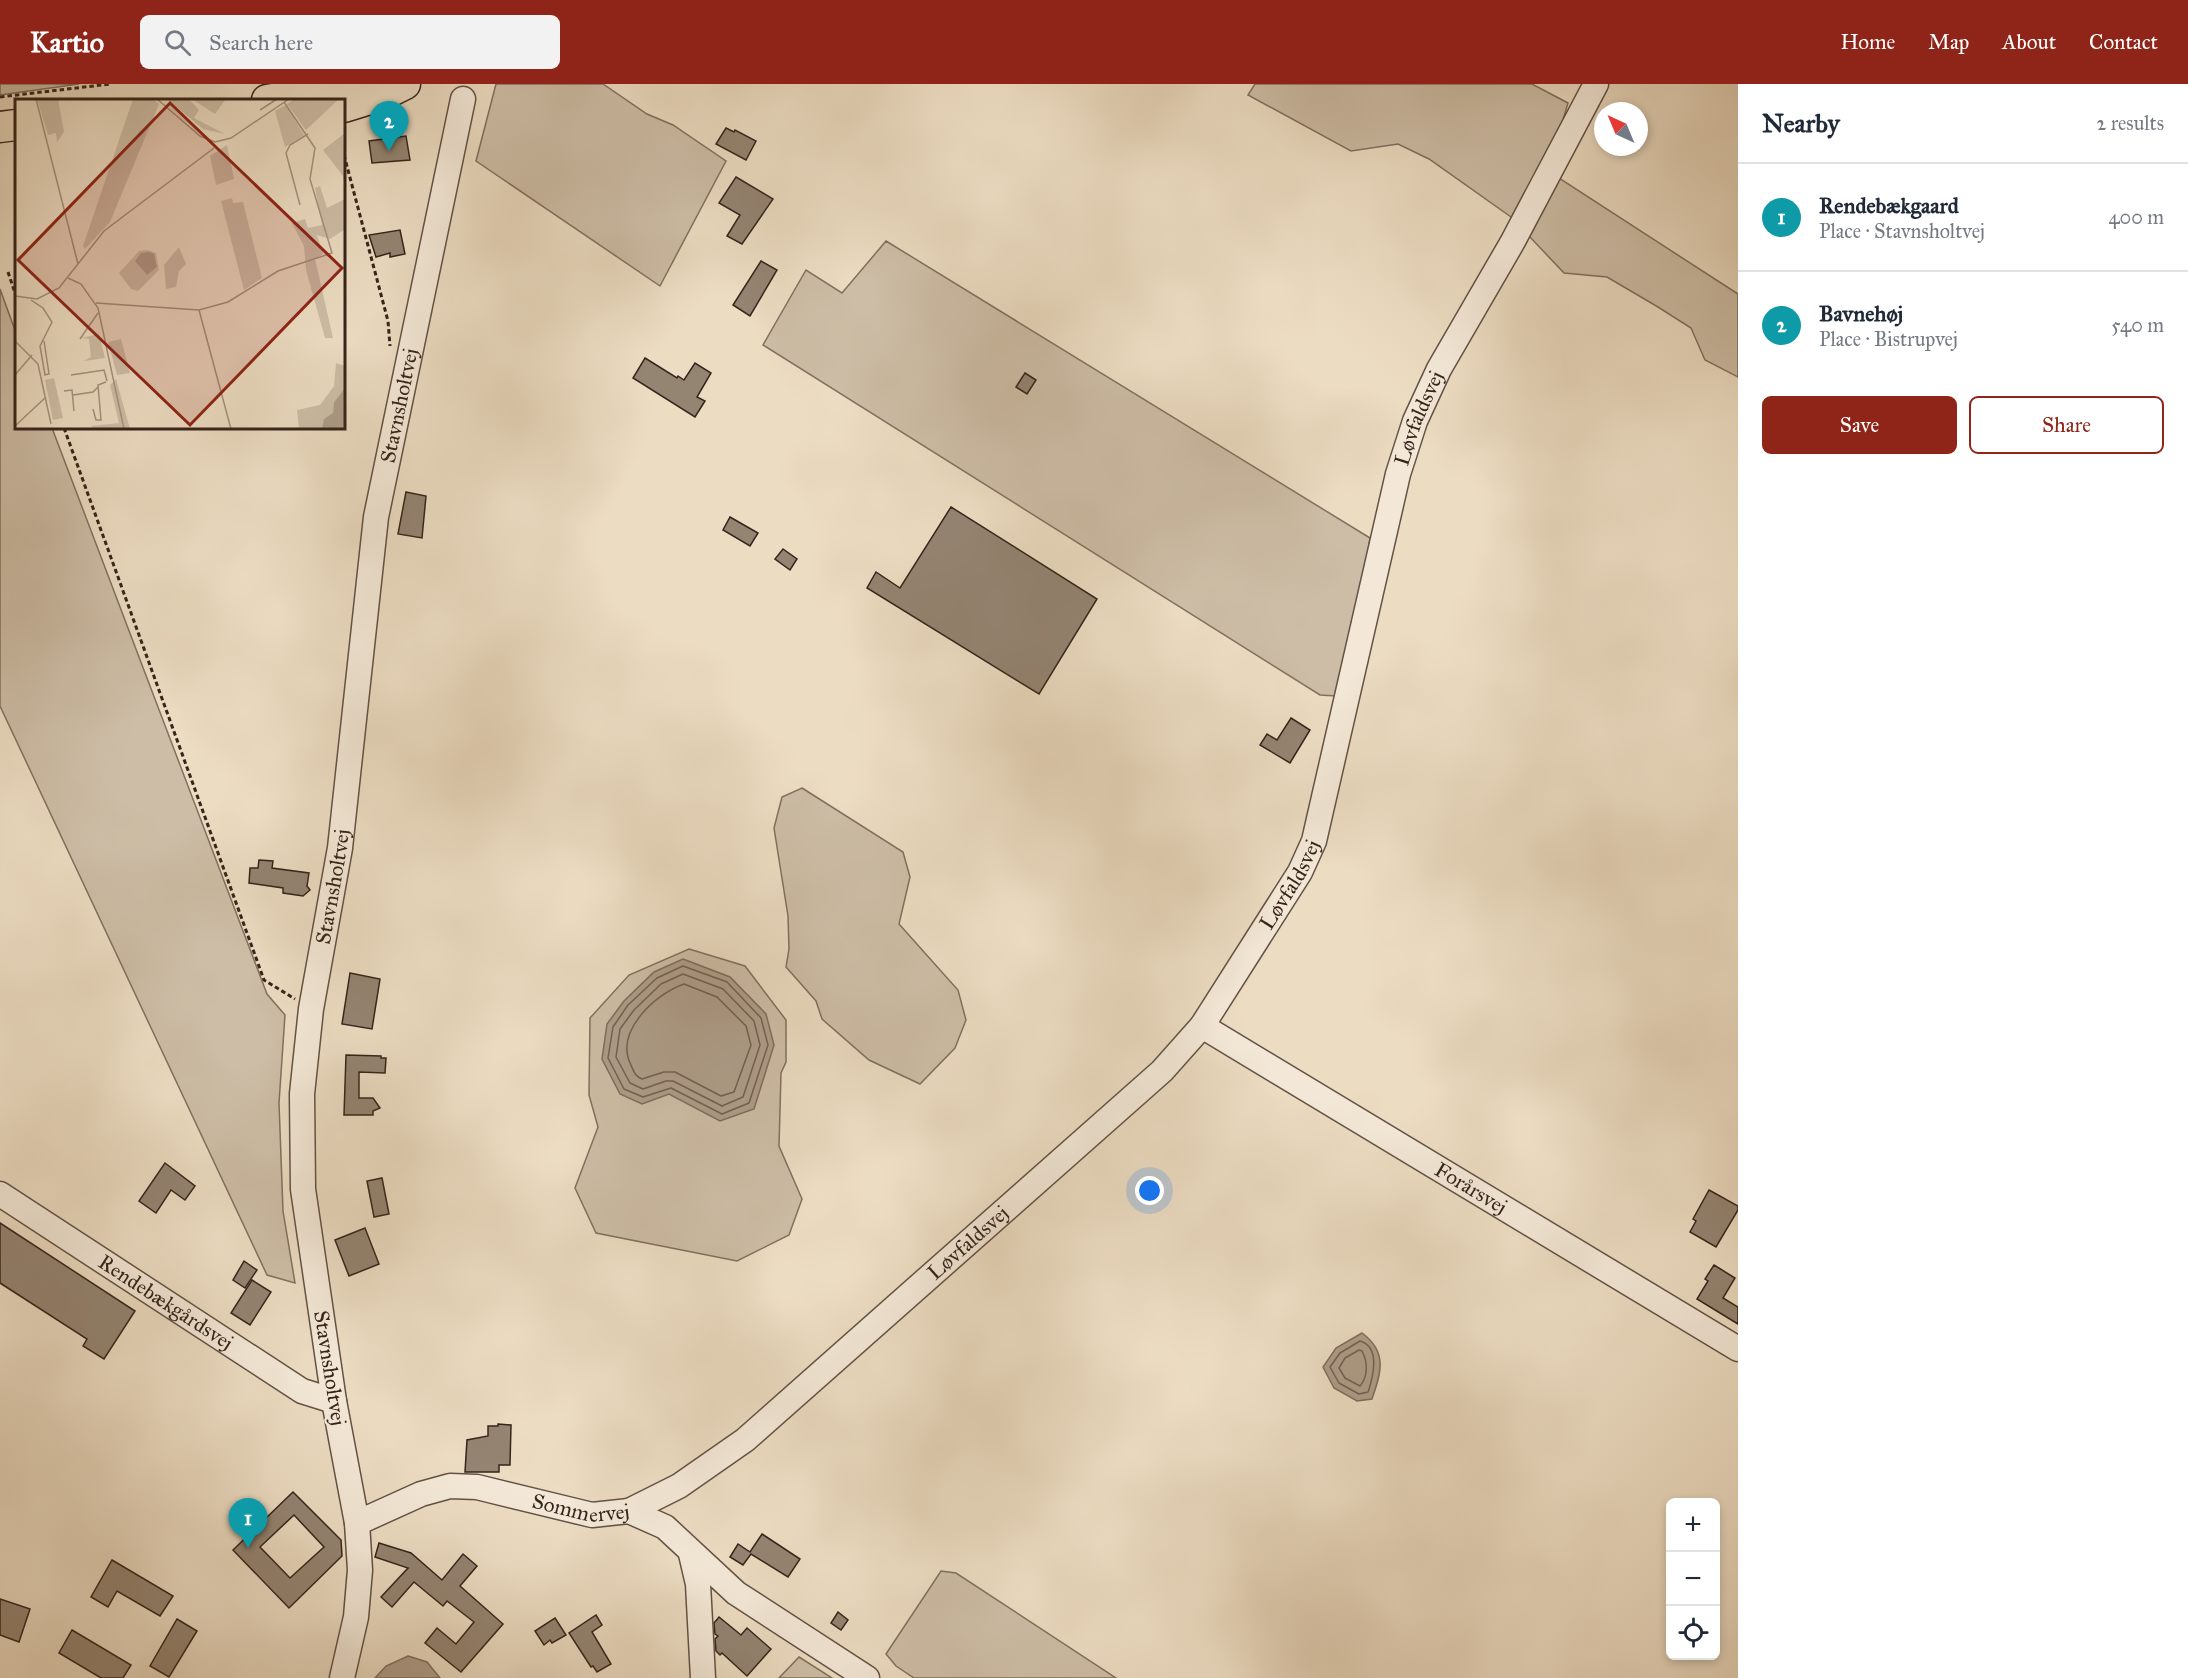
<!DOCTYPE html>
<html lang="en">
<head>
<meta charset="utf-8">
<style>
  :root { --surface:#fff; --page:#f2f2f3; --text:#1f2937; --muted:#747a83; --line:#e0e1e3; --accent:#8f2418 }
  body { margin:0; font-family:"IM FELL Great Primer",serif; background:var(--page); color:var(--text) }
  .controls { position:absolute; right:18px; bottom:18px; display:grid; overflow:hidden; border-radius:9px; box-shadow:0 3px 9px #0003 }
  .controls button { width:54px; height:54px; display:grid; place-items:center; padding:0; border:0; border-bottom:2px solid var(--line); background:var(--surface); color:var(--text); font:30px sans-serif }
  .compass { position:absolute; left:1594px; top:18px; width:54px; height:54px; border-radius:50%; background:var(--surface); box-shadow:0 3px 9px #0003; rotate:316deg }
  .you { position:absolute; left:1150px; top:1107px; width:21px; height:21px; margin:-15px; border:4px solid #fff; border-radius:50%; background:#1a73e8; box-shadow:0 0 0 9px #1a73e833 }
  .badge { display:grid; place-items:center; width:39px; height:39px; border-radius:50%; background:var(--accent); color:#fff; font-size:20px; font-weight:700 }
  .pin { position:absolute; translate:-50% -50px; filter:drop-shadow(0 2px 3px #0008) }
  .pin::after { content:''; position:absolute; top:32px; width:21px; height:18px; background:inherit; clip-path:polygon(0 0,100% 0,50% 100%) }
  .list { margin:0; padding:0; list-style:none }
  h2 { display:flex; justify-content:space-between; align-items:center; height:78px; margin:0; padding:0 24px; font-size:26px }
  h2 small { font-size:20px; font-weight:400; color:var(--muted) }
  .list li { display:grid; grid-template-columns:39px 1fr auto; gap:18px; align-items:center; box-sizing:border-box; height:108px; padding:0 24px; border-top:2px solid var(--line) }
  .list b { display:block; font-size:22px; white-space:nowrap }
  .list p { margin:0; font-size:20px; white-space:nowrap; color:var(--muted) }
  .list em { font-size:20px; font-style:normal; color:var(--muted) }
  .actions { display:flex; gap:12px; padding:18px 24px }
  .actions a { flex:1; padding:14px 0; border:2px solid var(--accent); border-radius:9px; text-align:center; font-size:21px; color:var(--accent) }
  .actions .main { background:var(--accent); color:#fff }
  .icon { flex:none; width:33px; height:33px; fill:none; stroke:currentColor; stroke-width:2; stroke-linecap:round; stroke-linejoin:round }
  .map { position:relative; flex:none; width:1738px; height:1594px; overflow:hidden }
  header { display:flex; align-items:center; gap:36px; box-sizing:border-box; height:84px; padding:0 30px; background:var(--accent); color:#fff }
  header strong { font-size:28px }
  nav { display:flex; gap:33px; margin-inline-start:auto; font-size:21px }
  .search { width:420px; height:54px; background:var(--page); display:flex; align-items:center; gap:15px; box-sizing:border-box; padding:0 21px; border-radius:9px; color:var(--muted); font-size:22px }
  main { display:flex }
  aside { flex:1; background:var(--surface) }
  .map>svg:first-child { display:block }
  .green { fill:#cdbda6; stroke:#817060; stroke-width:1.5 }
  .water { fill:#ae9d89; stroke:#7e6d5d; stroke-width:1.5 }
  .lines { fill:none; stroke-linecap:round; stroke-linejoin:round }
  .shore { stroke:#726052; stroke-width:1.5 }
  .building { fill:#948472; stroke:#35241b; stroke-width:1.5; fill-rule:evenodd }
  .minor-casing { stroke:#635245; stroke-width:27 }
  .major-casing { stroke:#35241b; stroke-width:33 }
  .path { stroke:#35241b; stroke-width:3; stroke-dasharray:4.5 3; stroke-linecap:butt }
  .minor { stroke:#f3e8d7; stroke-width:24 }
  .major { stroke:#ecdcc2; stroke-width:30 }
  .labels { text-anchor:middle; stroke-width:4.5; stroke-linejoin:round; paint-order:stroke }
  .street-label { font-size:21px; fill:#35241b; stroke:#f3e8d7 }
  .inset-road { fill:none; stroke:#a3927f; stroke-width:1.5 }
  .view { fill:#8f2418; fill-opacity:0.15; stroke:#8f2418; stroke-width:3 }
  .inset-edge { fill:none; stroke:#35241b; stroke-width:3 }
</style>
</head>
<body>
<header>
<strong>Kartio</strong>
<div class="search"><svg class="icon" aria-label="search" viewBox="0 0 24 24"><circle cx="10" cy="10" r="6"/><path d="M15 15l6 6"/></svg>Search here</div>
<nav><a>Home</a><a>Map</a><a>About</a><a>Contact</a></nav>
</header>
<main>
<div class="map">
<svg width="1738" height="1594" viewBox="0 0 1738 1594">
  <rect width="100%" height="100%" fill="#ecdcc2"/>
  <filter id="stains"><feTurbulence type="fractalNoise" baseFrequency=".00333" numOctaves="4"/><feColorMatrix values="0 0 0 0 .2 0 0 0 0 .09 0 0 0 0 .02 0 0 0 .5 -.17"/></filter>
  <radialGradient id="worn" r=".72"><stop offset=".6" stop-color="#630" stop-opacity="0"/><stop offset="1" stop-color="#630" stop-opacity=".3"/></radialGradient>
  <g class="green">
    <path d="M0 0H79L0 11Z"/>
    <path d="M496 0H603L647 30 673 41 726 77 660 202 476 77Z"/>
    <path d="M1255 0H1532L1568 19 1548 87 1738 210V293L1705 276 1691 244 1658 223 1607 193 1564 189 1511 133 1429 75 1398 60 1351 67 1248 11Z"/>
    <path d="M886 157 1370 454 1364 492 1336 612 1320 611 763 261 806 186 842 209Z"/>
    <path d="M0 205 16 249V344H52L267 910 285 931 279 1019 283 1127 295 1199 267 1191 0 622Z"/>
    <path d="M802 704 903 768 910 793 899 840 958 906 966 936 955 964 920 1000 869 976 822 935 816 917 786 883 789 865 788 832 774 744 782 713Z"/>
    <path d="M689 865 745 882 786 936V978L781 989 779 1062 802 1115 789 1151 737 1177 596 1149 575 1104 598 1043 589 1011 590 934 629 891Z"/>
    <path d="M941 1487 956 1489 1116 1594H914L896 1582 886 1570Z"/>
    <path d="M799 1573 832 1594H779Z"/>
  </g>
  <g class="water">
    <path d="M683 875 730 893 766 930 774 961 754 1025 720 1037 669 1010 642 1020 620 1010 602 975 607 940 624 917 654 888Z"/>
    <path d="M1362 1249C1388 1268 1381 1289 1372 1315L1357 1317 1334 1304 1323 1283 1336 1264Z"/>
    <path d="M408 1572 427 1578 440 1594H375L386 1582Z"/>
  </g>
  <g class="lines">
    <g class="shore">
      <path d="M683 882 727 898 761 934 768 961 749 1019 722 1030 671 1004 643 1013 624 1005 608 974 613 943 628 921 657 894Z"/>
      <path d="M683 890 723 905 754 937 760 961 743 1013 722 1022 673 997H666L643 1005 630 999 616 973 620 945 634 926 661 900Z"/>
      <path d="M684 900 717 913 746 942 751 961 734 1008 721 1012 675 988H664L642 995C635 992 634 988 631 981 614 948 655 910 684 900Z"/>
      <path d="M1360 1257C1381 1263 1373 1293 1368 1308L1359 1310 1339 1299 1330 1283 1340 1269Z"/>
      <path d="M1359 1266 1362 1267C1368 1278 1368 1293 1360 1302L1345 1294 1339 1284 1345 1274Z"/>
    </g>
  </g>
  <g class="building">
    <path d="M726 44 734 48 735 46 756 57 746 76 716 60Z"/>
    <path d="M406 52 410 76 372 79 369 57Z"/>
    <path d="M736 93 773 115 742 160 727 152 740 131 719 119Z"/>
    <path d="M400 146 405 170 390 173V169L376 173 369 151Z"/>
    <path d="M761 177 777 186 750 232 733 221Z"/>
    <path d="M645 274 677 294 678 292 684 296 695 279 711 289 697 313 705 317 695 333 633 294Z"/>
    <path d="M1025 289 1036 296 1027 310 1016 303Z"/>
    <path d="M406 408 426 412 422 454 398 450Z"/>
    <path d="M951 423 1097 515 1039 610 867 504 876 488 900 504Z"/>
    <path d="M730 433 758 449 750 462 723 446Z"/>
    <path d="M783 465 797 475 790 486 775 475Z"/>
    <path d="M1291 634 1310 646 1290 679 1260 661 1267 650 1277 656Z"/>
    <path d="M259 776 273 777 272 784 309 789 307 802 310 806 303 812 283 809V804L249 799 250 784H258Z"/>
    <path d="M350 889 380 895 372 945 342 940Z"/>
    <path d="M346 971 381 972V974H386L385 989 359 988V1014H373L380 1024 373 1027V1031H344Z"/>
    <path d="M165 1079 195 1102 185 1116 171 1106 156 1129 139 1117Z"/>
    <path d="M382 1094 389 1130 374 1133 367 1097Z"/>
    <path d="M1709 1106 1738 1122V1126L1716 1163 1690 1148 1696 1137 1693 1135Z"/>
    <path d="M0 1139 135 1227 104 1275 83 1262 87 1255 0 1199Z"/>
    <path d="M365 1144 379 1180 349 1192 335 1156Z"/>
    <path d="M244 1177 257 1186 245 1204 233 1196Z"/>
    <path d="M1714 1181 1735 1194 1723 1214 1738 1223V1240L1697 1215 1708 1197 1705 1195Z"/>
    <path d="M252 1196 271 1208 250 1241 231 1229Z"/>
    <path d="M498 1340 511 1341 510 1381H499V1388H465L467 1356 488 1352V1342H498Z"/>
    <path d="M293 1408 341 1456 342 1472 289 1524 233 1466ZM294 1431 324 1463 290 1494 260 1463Z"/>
    <path d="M762 1450 800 1475 788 1493 751 1470 743 1481 730 1473 738 1460 750 1468Z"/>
    <path d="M379 1459 411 1469 442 1496 463 1470 477 1482 460 1502 503 1540 461 1588 425 1559 437 1544 456 1560 474 1538 447 1517 443 1522 414 1498 392 1523 381 1513 408 1484 375 1473Z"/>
    <path d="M112 1476 173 1512 160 1532 117 1507 108 1523 91 1513Z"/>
    <path d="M0 1515 30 1525 19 1558 0 1551Z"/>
    <path d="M838 1528 848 1536 841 1546 831 1539Z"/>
    <path d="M596 1531 602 1541 592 1548 611 1580 597 1588 593 1582 591 1583 569 1549Z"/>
    <path d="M719 1533 741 1551 747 1544 771 1565 747 1592 722 1569 720 1571 716 1567 715 1555 718 1552 715 1550 714 1539Z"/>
    <path d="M555 1534 566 1551 552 1559 550 1556 544 1561 535 1547Z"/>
    <path d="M177 1535 197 1547 169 1593 150 1582Z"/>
    <path d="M72 1546 131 1581 123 1594H101L59 1569Z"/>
  </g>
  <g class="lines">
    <g class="minor-casing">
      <g id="minor">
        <path id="s1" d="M1202 942 1738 1265"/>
        <path id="s2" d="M0 1110 302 1307 334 1317"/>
        <path id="s3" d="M629 1427 679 1402 745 1356 1162 987 1202 942 1300 788 1314 757 1398 390 1415 337 1439 285 1512 159 1596 0"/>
        <path id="s4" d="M357 1439 421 1410 450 1402 477 1403 592 1431 629 1427 665 1443 736 1509 867 1594"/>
        <path d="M691 1470 698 1500 703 1594"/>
        <path id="s5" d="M342 1594 356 1533 360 1486 357 1439 334 1317 303 1105 302 1010 311 925 340 764 376 433 463 15"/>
      </g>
    </g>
    <g class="major-casing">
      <g id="major">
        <path d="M267 16 359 0"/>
        <path d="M344 23 383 11 405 0"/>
        <path d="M0 43 16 41"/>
      </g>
    </g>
    <g class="path">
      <path d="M0 13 110 0"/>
      <path d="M344 71 388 237 390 262"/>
      <path d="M8 188 16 212"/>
      <path d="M64 344 264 896 295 915"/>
    </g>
    <use href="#minor" class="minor"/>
    <use href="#major" class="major"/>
  </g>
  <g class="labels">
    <g class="street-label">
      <text dy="7" stroke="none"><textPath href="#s5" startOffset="1286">Stavnsholtvej</textPath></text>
      <text dy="7" stroke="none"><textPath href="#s3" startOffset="1406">Løvfaldsvej</textPath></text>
      <text dy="7" stroke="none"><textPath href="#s3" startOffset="920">Løvfaldsvej</textPath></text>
      <text dy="7" stroke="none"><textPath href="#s5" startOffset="800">Stavnsholtvej</textPath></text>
      <text dy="7" stroke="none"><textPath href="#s1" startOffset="314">Forårsvej</textPath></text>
      <text dy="7" stroke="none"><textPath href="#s3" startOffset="434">Løvfaldsvej</textPath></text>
      <text dy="7" stroke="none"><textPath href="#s2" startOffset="198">Rendebækgårdsvej</textPath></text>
      <text transform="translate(330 1284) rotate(81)" y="7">Stavnsholtvej</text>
      <text dy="7" stroke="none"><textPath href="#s4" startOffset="234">Sommervej</textPath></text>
    </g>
  </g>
  <g transform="translate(15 15)">
    <rect width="330" height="330" fill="#ecdcc2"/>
    <path d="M22 0H43L49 33 42 43 41 34 33 36ZM118 0H138L144 5 95 123 70 150 68 147ZM152 0H174L184 11 179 19 210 35 188 30ZM177 0H211L200 15ZM280 0H324L291 31 272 5ZM271 6 289 36 270 48 260 12ZM330 34V91L328 77 308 51ZM212 46 219 80 201 86 195 57ZM305 87 312 109 330 100V130L315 140 302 136 308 155 300 160 318 239H310L291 171 289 147 277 124 290 120 293 129 307 126 300 89ZM217 99 218 104 228 103 247 179 229 191 206 102ZM164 148 171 165 164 172 161 188 151 190 149 166ZM132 151 141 154 144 171 123 192 116 190 104 174 124 152ZM84 235 90 259 69 262 76 258 74 240 66 239ZM106 240 115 274 102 276 93 243ZM321 264 330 267V289L319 303 318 314 307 330H284L282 311 305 306 319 287ZM39 279 48 319 38 321 30 281ZM101 280 115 330H79L76 327 104 324 95 286Z" fill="#cdbda6"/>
    <path d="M135 153 139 155 142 168 132 176 120 162 126 154ZM330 289V330H307L309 320 318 314 319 303Z" fill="#ae9d89"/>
    <path class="inset-road" d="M21 0 63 165M142 0 185 37 200 43 216 39 274 0M245 11 262 0M285 106 271 54 275 46 293 35M53 179 66 185 83 209 109 330M0 197 22 200 44 189 89 132 199 49M16 201 28 209 37 223 25 247 30 276M81 204 184 211 213 203 263 172 317 154 295 80 300 49 269 3M184 211 216 330M65 240 83 214M0 242 23 265 36 325M29 242 34 275 29 276M0 276 17 256M56 276 89 271 92 282M49 292 57 291 59 312M58 296 78 293 83 288M78 310 81 321H86L83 286 91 283M0 327 31 298"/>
    <path class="view" d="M155 4 327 169 175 326 3 161Z"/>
    <rect width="330" height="330" class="inset-edge"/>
  </g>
  <rect width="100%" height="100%" filter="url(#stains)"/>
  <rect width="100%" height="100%" fill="url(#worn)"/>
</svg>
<div class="controls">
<button>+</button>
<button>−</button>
<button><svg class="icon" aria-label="locate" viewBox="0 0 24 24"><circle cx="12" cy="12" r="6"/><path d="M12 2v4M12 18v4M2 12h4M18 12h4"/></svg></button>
</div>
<svg class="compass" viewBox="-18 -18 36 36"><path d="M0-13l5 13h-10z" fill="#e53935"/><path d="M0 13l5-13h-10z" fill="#747a83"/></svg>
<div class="you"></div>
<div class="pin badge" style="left:248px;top:1464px;background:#0f9aa8">1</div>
<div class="pin badge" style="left:389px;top:67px;background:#0f9aa8">2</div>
</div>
<aside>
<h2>Nearby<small>2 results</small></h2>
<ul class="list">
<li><span class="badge" style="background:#0f9aa8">1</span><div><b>Rendebækgaard</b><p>Place · Stavnsholtvej</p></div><em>400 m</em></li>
<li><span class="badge" style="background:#0f9aa8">2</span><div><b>Bavnehøj</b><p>Place · Bistrupvej</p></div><em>540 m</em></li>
</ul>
<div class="actions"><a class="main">Save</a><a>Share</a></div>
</aside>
</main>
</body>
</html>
